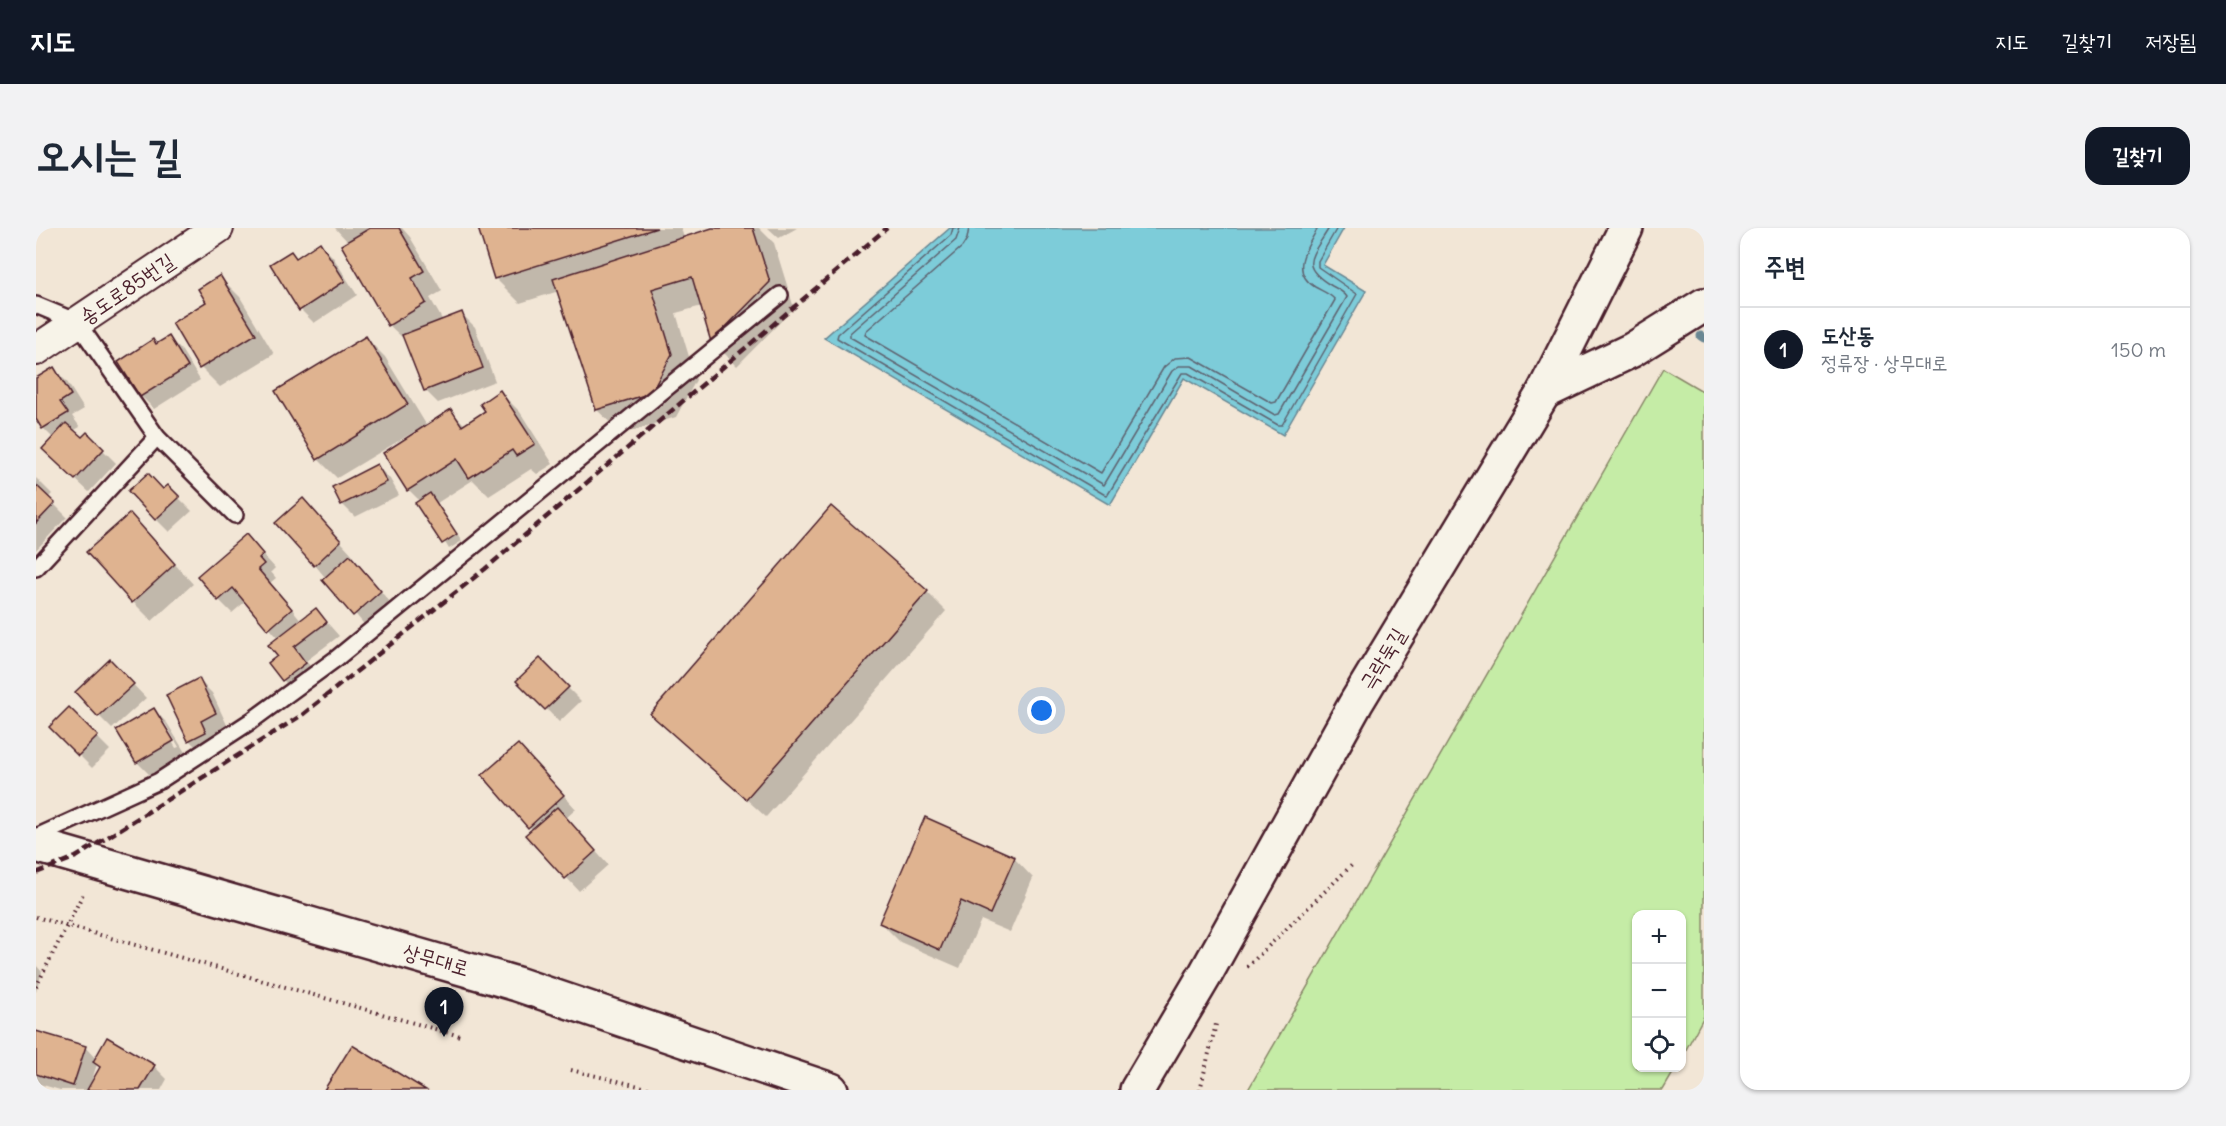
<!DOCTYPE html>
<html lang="ko">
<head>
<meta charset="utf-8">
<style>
  :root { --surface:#fff; --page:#f2f2f3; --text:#1f2937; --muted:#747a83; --line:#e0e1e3; --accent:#111827 }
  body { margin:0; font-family:Delius,"Poor Story",sans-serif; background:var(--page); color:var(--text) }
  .controls { position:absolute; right:18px; bottom:18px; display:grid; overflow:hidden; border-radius:12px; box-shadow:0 2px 4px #0004 }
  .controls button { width:54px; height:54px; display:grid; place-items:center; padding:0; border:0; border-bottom:2px solid var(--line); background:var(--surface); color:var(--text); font:30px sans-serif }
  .you { position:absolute; left:1006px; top:483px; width:21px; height:21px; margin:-15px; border:4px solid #fff; border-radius:50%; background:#1a73e8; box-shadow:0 0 0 9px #1a73e833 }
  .badge { display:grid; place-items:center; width:39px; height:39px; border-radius:50%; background:var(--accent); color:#fff; font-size:20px; font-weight:700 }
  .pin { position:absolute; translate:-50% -50px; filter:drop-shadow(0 2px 3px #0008) }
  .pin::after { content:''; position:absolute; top:32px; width:21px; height:18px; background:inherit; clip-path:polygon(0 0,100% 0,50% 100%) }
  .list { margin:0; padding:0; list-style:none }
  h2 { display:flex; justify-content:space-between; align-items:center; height:78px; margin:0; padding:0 24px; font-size:26px }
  h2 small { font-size:20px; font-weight:400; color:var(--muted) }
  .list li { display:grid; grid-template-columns:39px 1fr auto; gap:18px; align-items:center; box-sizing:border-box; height:84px; padding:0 24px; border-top:2px solid var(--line) }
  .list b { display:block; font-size:22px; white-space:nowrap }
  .list p { margin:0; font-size:20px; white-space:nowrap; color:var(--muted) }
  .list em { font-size:20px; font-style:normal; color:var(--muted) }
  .icon { flex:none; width:33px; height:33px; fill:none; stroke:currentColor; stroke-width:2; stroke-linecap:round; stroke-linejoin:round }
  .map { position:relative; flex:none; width:1668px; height:862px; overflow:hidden; border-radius:18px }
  header { display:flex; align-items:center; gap:36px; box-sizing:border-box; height:84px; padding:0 30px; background:var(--accent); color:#fff }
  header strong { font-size:28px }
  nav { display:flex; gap:33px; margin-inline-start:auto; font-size:21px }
  .intro { display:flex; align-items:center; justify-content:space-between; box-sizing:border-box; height:144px; padding:0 36px }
  h1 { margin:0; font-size:42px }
  .button { padding:15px 27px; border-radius:18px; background:var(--accent); color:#fff; font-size:21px; font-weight:700 }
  main { display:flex; gap:36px; padding:0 36px }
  aside { flex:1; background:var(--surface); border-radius:18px; box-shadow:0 2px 4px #0004 }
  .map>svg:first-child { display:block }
  .green { fill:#c5eca6; stroke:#888668; stroke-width:1.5 }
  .water { fill:#7dccd9; stroke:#698793; stroke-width:1.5 }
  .shadow { fill:#0003; fill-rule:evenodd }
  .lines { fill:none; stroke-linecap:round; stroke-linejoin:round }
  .shore { stroke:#5e6471; stroke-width:1.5 }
  .stream { stroke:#698793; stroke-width:9 }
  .building { fill:#dfb390; stroke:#4a1f2b; stroke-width:1.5 }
  .service-casing { stroke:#4a1f2b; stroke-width:20 }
  .minor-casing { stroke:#4a1f2b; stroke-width:34 }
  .tertiary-casing { stroke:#4a1f2b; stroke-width:38 }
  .secondary-casing { stroke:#4a1f2b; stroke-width:38 }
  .path { stroke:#4a1f2b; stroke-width:4; stroke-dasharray:1.5 4.5; stroke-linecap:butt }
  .service { stroke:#f7f3e8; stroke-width:15 }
  .minor { stroke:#f7f3e8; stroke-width:30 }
  .tertiary { stroke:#f7f3e8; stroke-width:33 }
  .secondary { stroke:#f7f3e8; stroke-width:33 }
  .rail { stroke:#4a1f2b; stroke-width:4.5; stroke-dasharray:9 4.5; stroke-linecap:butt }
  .labels { text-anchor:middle; stroke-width:6; stroke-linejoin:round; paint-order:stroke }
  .street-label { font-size:21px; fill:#4a1f2b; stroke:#f7f3e8 }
</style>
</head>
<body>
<header>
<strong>지도</strong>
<nav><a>지도</a><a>길찾기</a><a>저장됨</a></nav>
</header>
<div class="intro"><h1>오시는 길</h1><a class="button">길찾기</a></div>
<main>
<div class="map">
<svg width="1668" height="862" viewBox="0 0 1668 862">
  <rect width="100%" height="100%" fill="#f2e6d6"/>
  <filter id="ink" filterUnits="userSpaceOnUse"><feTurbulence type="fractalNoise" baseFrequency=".0167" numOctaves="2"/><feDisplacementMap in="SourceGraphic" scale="12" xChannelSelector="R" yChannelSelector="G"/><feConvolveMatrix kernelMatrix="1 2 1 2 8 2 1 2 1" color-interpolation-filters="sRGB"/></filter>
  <g filter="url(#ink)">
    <path class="green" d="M1627 140 1668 164V788L1646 829V686H1600V840H1640L1627 862H1212Z"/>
    <path class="water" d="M914 0H1308L1287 37 1330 63 1247 207 1148 150 1074 277 788 110Z"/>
    <g class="shadow">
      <path d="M299 0H366L374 9 406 63 394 70 407 93 426 86 439 99 459 153 402 175 389 162 370 113 353 97 312 14Z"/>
      <path d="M444 0H645L648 10 681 0H723L738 15 758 80 701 138 676 113 666 78 640 85 660 152 640 189 586 206 561 182 523 63 484 75 459 50Z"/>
      <path d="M732 0H761L743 10Z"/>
      <path d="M284 16 297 29 321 67 278 95 265 82 261 31Z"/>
      <path d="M184 49 204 69 238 126 184 159 165 140 172 75Z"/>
      <path d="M133 110 146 123 164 152 118 181 105 168 121 117Z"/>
      <path d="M330 110 349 129 391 198 415 183 430 198 451 184 464 164 484 184 517 236 501 246 495 241 453 268 437 252 401 275 426 313 413 321 384 273 373 262 379 203 301 250 282 231Z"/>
      <path d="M18 141 31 154 48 181 36 188 44 199 37 203 46 211 51 206 80 235 53 264 21 234 17 210 0 193V152Z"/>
      <path d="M341 238 354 251 363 267 319 289 306 276Z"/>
      <path d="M0 250 16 266 12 270 31 289 0 322Z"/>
      <path d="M132 259 156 283 133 304 120 291 128 263Z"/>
      <path d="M267 272 317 327 314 330 357 377 331 400 279 337Z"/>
      <path d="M94 287 157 356 116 393 97 374Z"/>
      <path d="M210 308 239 340 235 344 240 350 234 355 266 393 280 382 303 408 270 433 282 448 260 465 247 452 243 411 210 373 196 385 183 372Z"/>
      <path d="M891 364 910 383 730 589 616 486Z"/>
      <path d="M504 432 545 473 523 494 483 453Z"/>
      <path d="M87 446 110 470 76 501 63 488Z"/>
      <path d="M163 452 176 465 192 499 177 506 182 517 166 525 153 512Z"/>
      <path d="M33 481 74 522 56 540 15 499Z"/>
      <path d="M118 482 131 495 150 526 114 547 101 534ZM125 495H129L143 519 140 520Z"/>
      <path d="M495 531 540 581 530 590 572 637 543 663 491 607 497 602 493 598Z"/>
      <path d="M978 630 997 650 974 704 945 692 924 740 864 714 844 694Z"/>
      <path d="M0 737 6 744 0 764Z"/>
      <path d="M0 804 49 819 60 831 118 838 131 851 125 862H24L0 855ZM61 836 65 840 56 855H55Z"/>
    </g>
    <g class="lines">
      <g class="shore">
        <path d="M917 0 915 7 802 106 801 110 1071 268 1146 145H1152L1242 197H1246L1321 66 1282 39V33L1301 0"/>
        <path d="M924 0 920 12 814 105V109L1068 257 1136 143 1143 138H1156L1239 187 1243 186 1311 69C1308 64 1302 61 1296 58 1261 37 1276 29 1293 0"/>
        <path d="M933 0 931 11 926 19 830 103 829 107 1065 245 1128 139 1139 130 1155 129 1236 175 1240 174 1299 72C1295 66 1286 63 1279 59 1253 43 1271 19 1282 0"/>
      </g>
      <path class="stream" d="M1665 108 1668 110"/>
    </g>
    <g class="building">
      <path d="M334 0H363L388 43 376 50 390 75 352 98 305 17Z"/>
      <path d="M442 0H621L458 51Z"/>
      <path d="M676 0H717L734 54 675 114 656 49 616 61 636 126 615 165 560 182 517 51Z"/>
      <path d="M284 14 309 53 263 83 234 36 255 23 260 30Z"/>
      <path d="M184 47 220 106 163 141 136 95 170 74 162 61Z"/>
      <path d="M426 84 447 140 388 163 366 107Z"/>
      <path d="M133 108 152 139 104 169 82 134 117 111 120 116Z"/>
      <path d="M330 108 372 176 281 232 239 163Z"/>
      <path d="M18 139 35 167 24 174 32 185 6 201 0 191V150Z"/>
      <path d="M464 162 499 216 480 228 476 222 433 250 421 231 371 263 347 225 415 181 426 198 449 183 444 176Z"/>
      <path d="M30 195 46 209 51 204 68 221 39 252 6 221Z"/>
      <path d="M341 236 351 254 305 277 296 259Z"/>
      <path d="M112 245 127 261 132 257 144 269 119 292 92 263Z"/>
      <path d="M0 257 19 275 0 295Z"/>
      <path d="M394 265 421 306 406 316 379 275Z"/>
      <path d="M267 270 305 313 278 338 239 295Z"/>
      <path d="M795 278 892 363 710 571 614 486Z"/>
      <path d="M94 285 139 336 96 375 50 324Z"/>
      <path d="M210 306 227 326 223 330 228 336 222 341 256 381 232 402 197 360 182 373 161 348Z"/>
      <path d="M314 327 345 363 317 388 286 352Z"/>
      <path d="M280 380 291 394 258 419 270 435 246 453 232 435 241 428 232 417Z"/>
      <path d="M504 430 533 459 509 482 480 453Z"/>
      <path d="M74 431 98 456 62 489 39 464Z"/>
      <path d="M163 450 180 485 165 493 170 504 152 513 130 467Z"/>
      <path d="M33 479 62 508 42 528 13 499Z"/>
      <path d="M118 480 138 513 100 535 80 502Z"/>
      <path d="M482 516 528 567 492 600 446 547Z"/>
      <path d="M521 579 560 623 529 651 489 607Z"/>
      <path d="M889 589 979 629 954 686 925 673 904 722 843 695Z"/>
      <path d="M0 803 50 818 37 858 0 846Z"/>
      <path d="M71 809 119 837 104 862H51L64 839 57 834Z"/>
      <path d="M316 817 390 862H288Z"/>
    </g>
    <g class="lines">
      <g class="service-casing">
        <g id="service">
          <path d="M0 77 41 94 121 209 199 287"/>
          <path d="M0 340 121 209"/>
          <path d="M0 609 123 553 215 493 301 430 744 67"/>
        </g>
      </g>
      <g class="minor-casing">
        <path id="minor" d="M0 122 182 0"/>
      </g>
      <g class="tertiary-casing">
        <g id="tertiary">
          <path d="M1508 164 1596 122 1668 77"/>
          <path d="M1101 862 1169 747 1320 475 1508 164 1590 0"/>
        </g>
      </g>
      <g class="secondary-casing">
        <path id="secondary" d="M0 617 481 756 795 862"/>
      </g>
      <g class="path">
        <path d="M0 689 424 808"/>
        <path d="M1211 739 1316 637"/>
        <path d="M0 759 48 664"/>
        <path d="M535 842 620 862"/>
        <path d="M1164 862 1181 792"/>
      </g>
      <use href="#service" class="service"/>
      <use href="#minor" class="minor"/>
      <use href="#tertiary" class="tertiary"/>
      <use href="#secondary" class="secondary"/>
      <path class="rail" d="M0 645 40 629 266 487 449 341 851 0"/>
    </g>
  </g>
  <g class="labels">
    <g class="street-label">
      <text transform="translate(91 61) rotate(-34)" y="7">송도로85번길</text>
      <text transform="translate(1347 431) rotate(-59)" y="7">극락둑길</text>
      <text transform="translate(400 732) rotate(16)" y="7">상무대로</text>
    </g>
  </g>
</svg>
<div class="controls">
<button>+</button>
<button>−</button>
<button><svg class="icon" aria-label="locate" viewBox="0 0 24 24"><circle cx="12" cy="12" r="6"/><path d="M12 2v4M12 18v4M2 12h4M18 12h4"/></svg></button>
</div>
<div class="you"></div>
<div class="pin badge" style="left:408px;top:809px">1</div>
</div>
<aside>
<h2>주변<small></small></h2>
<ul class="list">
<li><span class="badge">1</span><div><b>도산동</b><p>정류장 · 상무대로</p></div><em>150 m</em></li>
</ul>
</aside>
</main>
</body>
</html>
